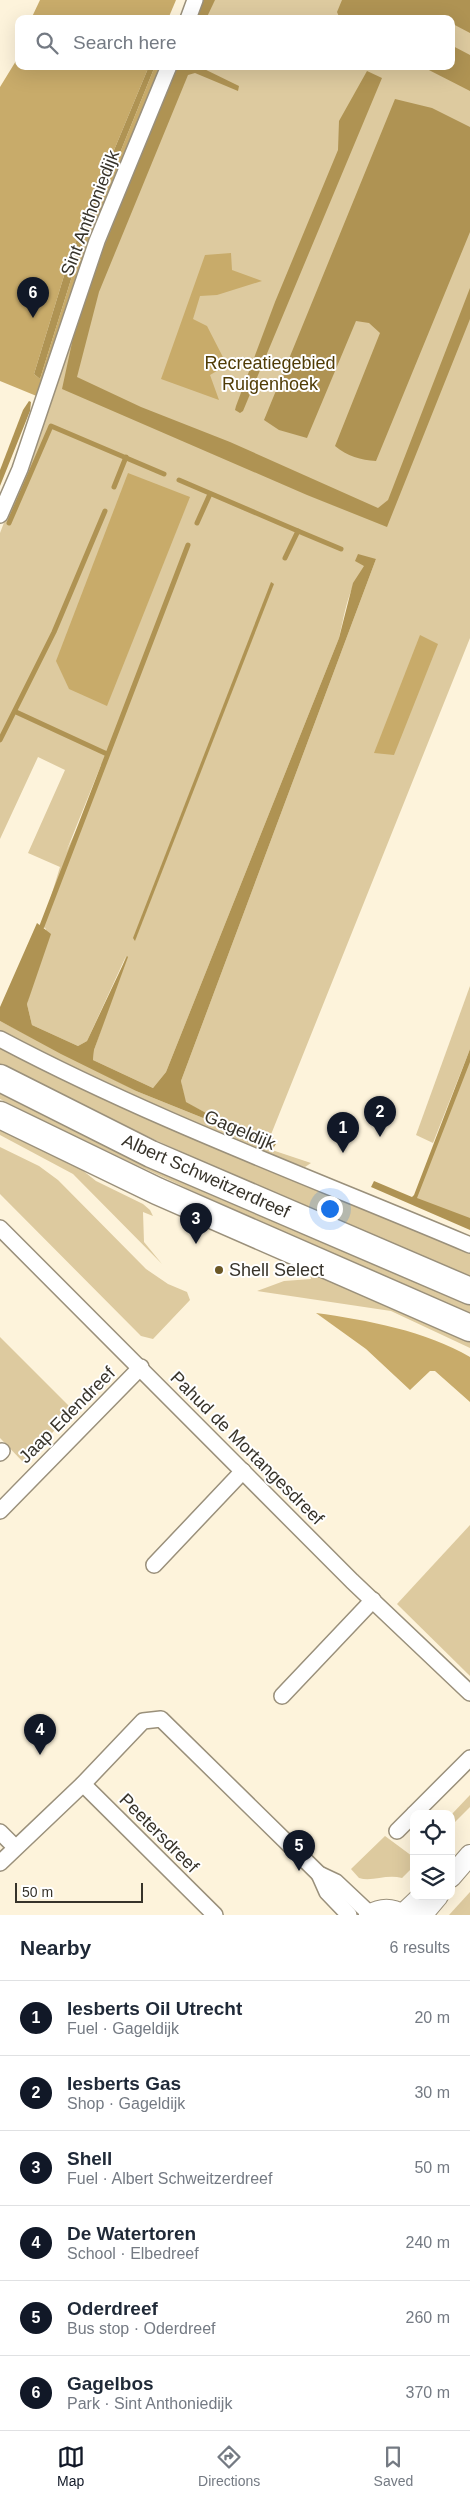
<!DOCTYPE html>
<html lang="en">
<head>
<meta charset="utf-8">
<style>
  :root { --surface:#fff; --page:#f6f6f7; --text:#1f2937; --muted:#747a83; --line:#e0e1e3; --accent:#111827 }
  body { margin:0; font-family:Helvetica,sans-serif; background:var(--page); color:var(--text) }
  .controls { position:absolute; right:15px; bottom:15px; display:grid; overflow:hidden; border-radius:10px; box-shadow:0 5px 20px #0002 }
  .controls button { width:45px; height:45px; display:grid; place-items:center; padding:0; border:0; border-bottom:1px solid var(--line); background:var(--surface); color:var(--text); font:25px sans-serif }
  .scale { position:absolute; left:15px; bottom:12px; width:128px; box-sizing:border-box; padding-left:5px; border:2px solid #37332a; border-top:0; font-size:14px; line-height:18px; white-space:nowrap; color:#37332a; -webkit-text-stroke:4px #fff; paint-order:stroke }
  .you { position:absolute; left:329px; top:1208px; width:18px; height:18px; margin:-12px; border:4px solid #fff; border-radius:50%; background:#1a73e8; box-shadow:0 0 0 8px #1a73e833 }
  .badge { display:grid; place-items:center; width:32px; height:32px; border-radius:50%; background:var(--accent); color:#fff; font-size:16px; font-weight:700 }
  .pin { position:absolute; translate:-50% -41px; filter:drop-shadow(0 1px 2px #0008) }
  .pin::after { content:''; position:absolute; top:26px; width:18px; height:15px; background:inherit; clip-path:polygon(0 0,100% 0,50% 100%) }
  .list { margin:0; padding:0; list-style:none }
  h2 { display:flex; justify-content:space-between; align-items:center; height:65px; margin:0; padding:0 20px; font-size:21px }
  h2 small { font-size:16px; font-weight:400; color:var(--muted) }
  .list li { display:grid; grid-template-columns:32px 1fr auto; gap:15px; align-items:center; box-sizing:border-box; height:75px; padding:0 20px; border-top:1px solid var(--line) }
  .list b { display:block; font-size:19px; white-space:nowrap }
  .list p { margin:0; font-size:16px; white-space:nowrap; color:var(--muted) }
  .list em { font-size:16px; font-style:normal; color:var(--muted) }
  .icon { flex:none; width:28px; height:28px; fill:none; stroke:currentColor; stroke-width:2; stroke-linecap:round; stroke-linejoin:round }
  .map { position:relative; flex:none; width:470px; height:1915px; overflow:hidden }
  .search { position:absolute; background:var(--surface); box-shadow:0 5px 20px #0002; left:15px; right:15px; top:15px; height:55px; display:flex; align-items:center; gap:12px; box-sizing:border-box; padding:0 18px; border-radius:10px; color:var(--muted); font-size:19px }
  .sheet { height:515px; background:var(--surface) }
  nav { display:flex; justify-content:space-around; align-items:center; box-sizing:border-box; height:70px; border-top:1px solid var(--line); background:var(--surface); font-size:14px; color:var(--muted) }
  nav a { display:grid; justify-items:center; gap:2px }
  nav .on { color:var(--accent) }
  .map>svg:first-child { display:block }
  .green { fill:#ddca9f; fill-rule:evenodd }
  .forest { fill:#c8ab6a }
  .water { fill:#af9353 }
  .lines { fill:none; stroke-linecap:round; stroke-linejoin:round }
  .stream { stroke:#af9353; stroke-width:5 }
  .street-casing { stroke:#9a907b; stroke-width:18 }
  .secondary-casing { stroke:#9a907b; stroke-width:22 }
  .highway-casing { stroke:#9a907b; stroke-width:29 }
  .street { stroke:#fff; stroke-width:15 }
  .secondary { stroke:#fff; stroke-width:20 }
  .highway { stroke:#fff; stroke-width:26 }
  .poi-dot { fill:#6b5725; stroke:#fff; stroke-width:2 }
  .labels { text-anchor:middle; stroke-width:4; stroke-linejoin:round; paint-order:stroke }
  .street-label { font-size:18px; fill:#37332a; stroke:#fff }
  .park-label { font-size:18px; fill:#503c06; stroke:#fff }
  .poi-label { font-size:18px; fill:#37332a; stroke:#fff; text-anchor:start }
</style>
</head>
<body>
<div class="map">
<svg width="470" height="1915" viewBox="0 0 470 1915">
  <rect width="100%" height="100%" fill="#fdf3db"/>
  <g class="green">
    <path d="M199 0H470V638L270 1137 208 1114 185 1102 181 1081 376 559C349 576 346 609 339 638L166 1072 153 1088 93 1060 94 1050 126 956 87 1041 78 1046 32 1025 27 1004 46 929 42 926 60 867 28 853 65 770 38 757 0 839V533L55 390 89 284 175 66H451V19H191ZM102 765 91 799 66 852 101 765Z"/>
    <path d="M470 986V1049L433 1143 416 1135Z"/>
    <path d="M0 1021 136 1091 268 1144 272 1150 311 1163 305 1167C240 1146 177 1118 116 1089 77 1070 37 1053 0 1031Z"/>
    <path d="M0 1045 140 1115 243 1160 470 1252V1279C312 1210 154 1143 0 1065Z"/>
    <path d="M470 1055V1225L414 1201Z"/>
    <path d="M0 1084 470 1299V1314C312 1245 154 1176 0 1099Z"/>
    <path d="M0 1124 77 1166 96 1181 143 1204 150 1210 153 1216 143 1212 144 1242 162 1264 73 1174 0 1135Z"/>
    <path d="M0 1147 39 1166 58 1180 146 1269 168 1284 187 1292 190 1300 153 1339 141 1336 0 1194Z"/>
    <path d="M318 1273 470 1341V1348L391 1311 257 1291 284 1281 311 1279 310 1275Z"/>
    <path d="M0 1337 74 1411 23 1462 0 1438Z"/>
    <path d="M470 1525V1676L397 1604Z"/>
    <path d="M470 1795V1807L451 1826V1815Z"/>
    <path d="M385 1836 412 1856 414 1854V1866L402 1878C386 1874 372 1882 359 1878L351 1869Z"/>
    <path d="M470 1892V1915H449Z"/>
  </g>
  <g class="forest">
    <path d="M40 0H176L168 19H31Z"/>
    <path d="M19 56V66H149L70 256 34 374 40 379 78 257 155 66H161L39 397 0 381V87Z"/>
    <path d="M231 253 232 270 262 281 217 295 200 296 193 319 207 326 227 365 210 375 219 400 161 379 205 255Z"/>
    <path d="M128 473 190 497 107 706 69 689 56 661Z"/>
    <path d="M420 635 438 644 394 755 374 753Z"/>
    <path d="M316 1313C367 1320 426 1331 470 1357V1402L435 1371H430L410 1390 366 1349Z"/>
  </g>
  <g class="water">
    <path d="M203 0H215L206 19H195Z"/>
    <path d="M342 0H470V33L451 23V19H340L337 12Z"/>
    <path d="M451 45 470 55V91L421 66H451Z"/>
    <path d="M149 66H155L78 257 40 379 34 374 70 256Z"/>
    <path d="M177 66H198L239 86 238 91 195 73 188 75 99 292 77 377 141 407 230 442 378 508 388 500 470 288V319L387 527 307 495 62 389 76 324 89 284Z"/>
    <path d="M367 71 382 78 243 411 240 413 235 410 236 406 275 302 338 150 339 121Z"/>
    <path d="M395 99 432 108 470 127V232L376 461C361 460 347 456 335 446L380 333 369 323 356 321 307 438 279 430 264 420Z"/>
    <path d="M29 401 31 402 30 411 0 486V470L23 410Z"/>
    <path d="M358 554 376 559 181 1081 186 1102 208 1114 274 1139 272 1142 276 1144 272 1150 268 1144 136 1091 61 1054 0 1021V1007L37 923 51 934 27 1004 32 1025 78 1046 87 1041 127 956 128 957 94 1050 93 1060 153 1088 166 1072 339 638 353 583 364 566 355 561Z"/>
    <path d="M271 582 274 584 135 941 133 938Z"/>
    <path d="M470 1049V1062L417 1198 470 1218V1230L371 1187 374 1181 412 1197 414 1195Z"/>
  </g>
  <g class="lines">
    <g class="stream">
      <path d="M179 480 298 531"/>
      <path d="M114 487 126 457"/>
      <path d="M9 523 51 426 164 474"/>
      <path d="M197 523 210 494"/>
      <path d="M285 558 298 531 341 549"/>
      <path d="M16 712 107 754"/>
      <path d="M0 740 54 632 105 511"/>
      <path d="M42 926 188 545"/>
    </g>
    <g class="street-casing">
      <g id="street">
        <path d="M188 19 195 0"/>
        <path d="M0 515 20 469 97 241 169 66"/>
        <path d="M0 1039C151 1119 312 1178 470 1245"/>
        <path d="M0 1228 352 1581 470 1693"/>
        <path d="M0 1453 2 1451"/>
        <path d="M0 1511 141 1367"/>
        <path d="M154 1565 243 1471"/>
        <path d="M282 1696 373 1600"/>
        <path d="M83 1784 215 1915"/>
        <path d="M414 1814 470 1758"/>
        <path d="M397 1831 414 1814"/>
        <path d="M0 1832 15 1847"/>
        <path d="M0 1863 83 1784 143 1721 161 1719 319 1874 336 1882 370 1914"/>
        <path d="M319 1874 327 1892 349 1915"/>
      </g>
    </g>
    <g class="secondary-casing">
      <g id="secondary">
        <path d="M451 1877 470 1855"/>
        <path d="M403 1914 422 1896"/>
        <path d="M369 1915C381 1908 392 1908 403 1915"/>
        <path d="M422 1915 438 1896"/>
      </g>
    </g>
    <g class="highway-casing">
      <g id="highway">
        <path d="M0 1078 151 1154 470 1291"/>
        <path d="M0 1115 157 1191 470 1328"/>
      </g>
    </g>
    <use href="#street" class="street"/>
    <use href="#secondary" class="secondary"/>
    <use href="#highway" class="highway"/>
  </g>
  <circle class="poi-dot" cx="219" cy="1270" r="5"/>
  <g class="labels">
    <g class="street-label">
      <text transform="translate(90 213) rotate(-69)" y="6">Sint Anthoniedijk</text>
      <text transform="translate(240 1130) rotate(23)" y="6">Gageldijk</text>
      <text transform="translate(206 1176) rotate(24)" y="6">Albert Schweitzerdreef</text>
      <text transform="translate(67 1415) rotate(-45)" y="6">Jaap Edendreef</text>
      <text transform="translate(247 1448) rotate(45)" y="6">Pahud de Mortangesdreef</text>
      <text transform="translate(159 1833) rotate(45)" y="6">Peetersdreef</text>
    </g>
    <g class="park-label">
      <text x="270" y="369">Recreatiegebied<tspan x="270" dy="21">Ruigenhoek</tspan></text>
    </g>
    <g class="poi-label">
      <text x="229" y="1276">Shell Select</text>
    </g>
  </g>
</svg>
<div class="controls">
<button><svg class="icon" aria-label="locate" viewBox="0 0 24 24"><circle cx="12" cy="12" r="6"/><path d="M12 2v4M12 18v4M2 12h4M18 12h4"/></svg></button>
<button><svg class="icon" aria-label="layers" viewBox="0 0 24 24"><path d="M12 4l9 5-9 5-9-5zM3 14l9 5 9-5"/></svg></button>
</div>
<div class="scale">50 m</div>
<div class="you"></div>
<div class="pin badge" style="left:343px;top:1153px">1</div>
<div class="pin badge" style="left:380px;top:1137px">2</div>
<div class="pin badge" style="left:196px;top:1244px">3</div>
<div class="pin badge" style="left:40px;top:1755px">4</div>
<div class="pin badge" style="left:299px;top:1871px">5</div>
<div class="pin badge" style="left:33px;top:318px">6</div>
<div class="search"><svg class="icon" aria-label="search" viewBox="0 0 24 24"><circle cx="10" cy="10" r="6"/><path d="M15 15l6 6"/></svg>Search here</div>
</div>
<section class="sheet">
<h2>Nearby<small>6 results</small></h2>
<ul class="list">
<li><span class="badge">1</span><div><b>Iesberts Oil Utrecht</b><p>Fuel · Gageldijk</p></div><em>20 m</em></li>
<li><span class="badge">2</span><div><b>Iesberts Gas</b><p>Shop · Gageldijk</p></div><em>30 m</em></li>
<li><span class="badge">3</span><div><b>Shell</b><p>Fuel · Albert Schweitzerdreef</p></div><em>50 m</em></li>
<li><span class="badge">4</span><div><b>De Watertoren</b><p>School · Elbedreef</p></div><em>240 m</em></li>
<li><span class="badge">5</span><div><b>Oderdreef</b><p>Bus stop · Oderdreef</p></div><em>260 m</em></li>
<li><span class="badge">6</span><div><b>Gagelbos</b><p>Park · Sint Anthoniedijk</p></div><em>370 m</em></li>
</ul>
</section>
<nav>
<a class="on"><svg class="icon" aria-label="map" viewBox="0 0 24 24"><path d="M3 6l6-2 6 2 6-2v14l-6 2-6-2-6 2zM9 4v14M15 6v14"/></svg>Map</a>
<a><svg class="icon" aria-label="directions" viewBox="0 0 24 24"><path d="M12 3l9 9-9 9-9-9zM9 14v-3h6M13 9l2 2-2 2"/></svg>Directions</a>
<a><svg class="icon" aria-label="saved" viewBox="0 0 24 24"><path d="M7 4h10v16l-5-4-5 4z"/></svg>Saved</a>
</nav>
</body>
</html>
